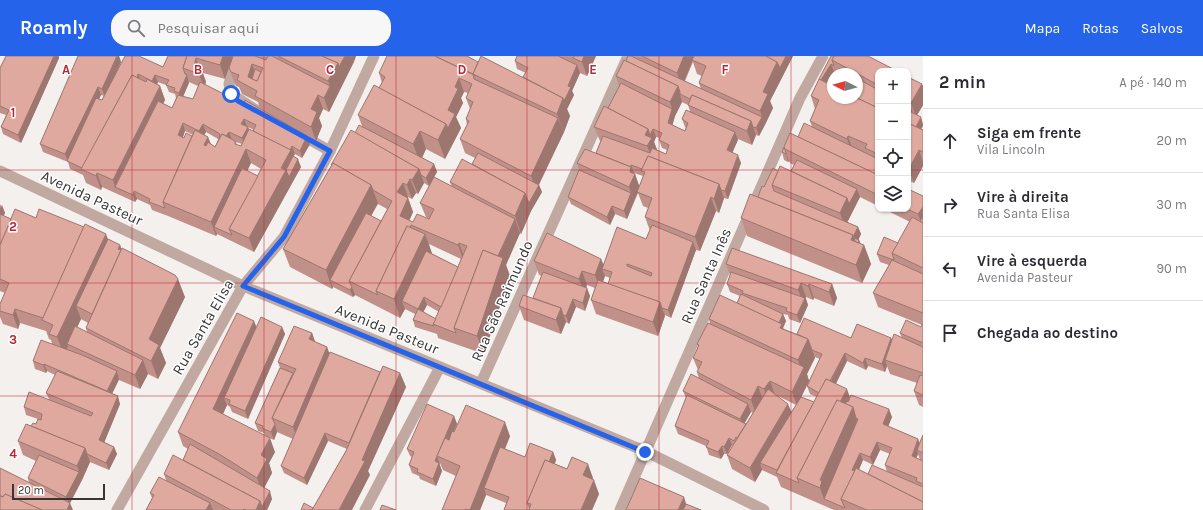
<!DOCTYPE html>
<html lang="pt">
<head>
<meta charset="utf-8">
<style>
  :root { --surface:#fff; --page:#f7f7f7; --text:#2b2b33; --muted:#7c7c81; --line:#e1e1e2; --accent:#2563eb }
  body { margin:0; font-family:Karla,sans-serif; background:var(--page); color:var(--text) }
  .controls { position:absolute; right:12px; top:12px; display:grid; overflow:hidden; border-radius:8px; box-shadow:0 1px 3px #0004 }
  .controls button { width:36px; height:36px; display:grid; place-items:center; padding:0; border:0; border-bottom:1px solid var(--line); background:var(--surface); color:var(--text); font:20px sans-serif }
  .compass { position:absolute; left:827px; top:12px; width:36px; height:36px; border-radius:50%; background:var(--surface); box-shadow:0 1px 3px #0004; rotate:276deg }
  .scale { position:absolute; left:12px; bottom:10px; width:93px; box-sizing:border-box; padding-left:4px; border:2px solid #373635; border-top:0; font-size:11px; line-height:14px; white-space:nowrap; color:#373635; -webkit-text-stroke:3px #fff; paint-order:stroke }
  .stop { position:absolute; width:12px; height:12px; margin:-9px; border:3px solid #2563eb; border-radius:50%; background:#fff }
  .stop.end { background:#2563eb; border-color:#fff; box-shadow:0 1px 4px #0008 }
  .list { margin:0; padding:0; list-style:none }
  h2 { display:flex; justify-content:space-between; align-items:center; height:52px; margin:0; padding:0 16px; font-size:17px }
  h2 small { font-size:13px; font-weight:400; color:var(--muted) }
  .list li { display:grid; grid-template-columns:26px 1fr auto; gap:12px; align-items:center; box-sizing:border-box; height:64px; padding:0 16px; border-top:1px solid var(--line) }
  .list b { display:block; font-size:15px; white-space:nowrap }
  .list p { margin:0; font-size:13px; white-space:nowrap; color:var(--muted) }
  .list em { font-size:13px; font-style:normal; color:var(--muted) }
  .icon { flex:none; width:22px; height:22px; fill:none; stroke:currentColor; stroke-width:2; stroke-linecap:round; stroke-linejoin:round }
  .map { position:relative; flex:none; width:923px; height:454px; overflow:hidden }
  header { display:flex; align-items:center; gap:24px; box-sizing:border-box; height:56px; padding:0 20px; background:var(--accent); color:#fff }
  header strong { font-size:19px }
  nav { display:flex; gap:22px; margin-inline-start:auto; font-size:14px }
  .search { width:280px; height:36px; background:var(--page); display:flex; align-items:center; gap:10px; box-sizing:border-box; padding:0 14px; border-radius:16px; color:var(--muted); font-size:15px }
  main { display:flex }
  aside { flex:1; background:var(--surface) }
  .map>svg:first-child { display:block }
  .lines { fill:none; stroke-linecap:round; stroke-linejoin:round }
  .service { stroke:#c1a9a2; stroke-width:11 }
  .minor { stroke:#c1a9a2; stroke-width:11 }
  .wall { fill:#c19189; fill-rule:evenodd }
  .shaded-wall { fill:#9d766f }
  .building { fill:#e0a99f; stroke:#9d766f; fill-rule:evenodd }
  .route { stroke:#2563eb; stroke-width:5 }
  .grid { fill:none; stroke:#b92836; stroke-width:1; stroke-opacity:0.55 }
  .labels { text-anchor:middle; stroke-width:3; stroke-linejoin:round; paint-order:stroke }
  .street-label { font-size:15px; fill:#373635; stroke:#fff }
  .grid-label { font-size:13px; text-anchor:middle; font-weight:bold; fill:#b92836; stroke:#fff; stroke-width:3; stroke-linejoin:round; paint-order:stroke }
</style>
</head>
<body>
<header>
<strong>Roamly</strong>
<div class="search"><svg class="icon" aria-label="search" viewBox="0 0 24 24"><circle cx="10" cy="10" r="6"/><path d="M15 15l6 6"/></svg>Pesquisar aqui</div>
<nav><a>Mapa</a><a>Rotas</a><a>Salvos</a></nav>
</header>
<main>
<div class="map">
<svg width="923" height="454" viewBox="0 0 923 454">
  <rect width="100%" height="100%" fill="#f4f0ee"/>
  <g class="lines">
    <g class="service">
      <path d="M237 0 229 28 231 38 256 54"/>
      <path d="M296 76 330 95"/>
    </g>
    <g class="minor">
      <path d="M0 115 243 230 645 395 764 454"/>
      <path d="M481 327 628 0"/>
      <path d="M117 454 243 230 284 181 330 95 374 0"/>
      <path d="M365 454 440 311"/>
      <path d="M620 454 800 42 823 0"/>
    </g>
  </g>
  <g class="wall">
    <path d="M6 0H59V2L21 87 3 78 1 71 6 59 0 57V12Z"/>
    <path d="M78 0H119L121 6 113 23 163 11 168 0H356L329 56 323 53 319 62 322 70 316 85 307 80 310 88 302 102 295 98 293 100 301 111 254 196 217 178 216 180 168 160 152 154 150 149 137 143 135 146 102 131 101 134 86 127 83 119 70 113 68 106 43 96 40 88ZM231 4 229 12 234 26 236 30 239 31 242 38 258 46 260 53 244 48 205 29 206 26 203 17 225 23ZM158 26 166 29 169 36 175 38 176 42 172 52 163 48 165 44 160 30 157 28ZM189 26 198 30 193 43 183 41ZM101 39 104 40 102 44 99 43ZM248 71 254 74 253 75 249 73ZM185 75 193 79 192 80 184 82 183 81ZM206 76 218 83 215 91 211 88 208 81 204 79ZM236 86 242 88 241 90 237 89ZM251 107 261 113 258 120 247 115Z"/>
    <path d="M517 0H596L587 20 580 17 572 35 574 39 567 53 570 60 564 76 539 129 542 136 531 155 521 178 520 177 506 209 510 220 484 298 438 282 437 278 415 271 413 264 415 258 405 253 400 262 355 239 353 241 333 231 332 233 290 211 283 193 331 110V109L355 77 362 70 358 59 379 32 382 27 379 17 478 6 523 21 526 17 517 13 515 5ZM464 36 468 37 466 42 470 53 466 63 467 69 460 83 465 97 475 102 472 108 450 126 452 131 434 121 437 116 434 108 422 102 426 93 445 103 461 72 456 61 463 47 461 42ZM424 127 429 130 420 147 426 161 429 163 413 166 409 165 413 156 408 142V141L412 143 416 137 418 138ZM378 148 387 153 381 165 371 160ZM429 188 461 203 458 211 431 197ZM427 249 439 256 436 263 423 256Z"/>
    <path d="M627 0H793L770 45 773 52 759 80 756 79 752 89 738 83 732 97 741 107 728 143 724 142 719 157 716 155 700 195 696 194 671 262 665 259 658 280 596 258 591 244 595 232 587 229 586 232 590 240 585 255 576 251 569 268 566 266 561 278 524 264 519 250 533 242 542 220 539 219 534 205 601 203 604 209 646 183 650 175 645 161 648 152 643 150 638 137 627 163 615 158 610 169 571 148 568 141 579 114 577 107 596 97 600 86V85L594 71 608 52 619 30 616 20 626 5 627 1ZM693 6 697 18 702 20 699 27 701 33 685 25ZM682 46 688 49 690 55 682 63 685 71 686 72 685 75 672 69 675 60ZM656 81 660 82 659 84 662 92 667 94 666 98 657 94 654 86ZM634 117 643 120 639 131 635 118H634ZM605 220 610 222 608 228 603 226Z"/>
    <path d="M831 0 878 15V150L860 141 847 166 858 171 861 178 858 184H859L860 188 864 189 871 208 862 227 747 180 741 162 758 141 764 131 778 115H791L794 109 790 107 789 105 788 106 784 104 782 96 798 81 812 71 810 65 815 53 811 40ZM834 16 837 18H857V42L827 27Z"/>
    <path d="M908 21 923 30V49L917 59 921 73 923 74V110L914 127 908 124Z"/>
    <path d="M923 140V351L919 349 914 335 917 327 890 318 887 310 885 316 868 310 866 314 847 305 836 328 850 342 892 361 888 370 918 383 919 387 923 379V454H834L781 431 777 421 762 414 755 426 732 413 727 399 733 390 732 389 727 398H724L721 403 709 399 706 390 678 378 675 370 686 342 683 335 699 323 697 316 698 314 693 302 698 291 697 288 710 268 709 263 737 247 740 240 730 236 727 228 730 219 726 208 832 228 837 242 834 250 814 242 813 244 806 241V243L808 249 800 267 789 263 788 259 783 258 786 265 783 272 784 273 797 278 851 282H891L892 285 902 282 900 277 921 271 922 269 878 251 873 237 889 209 880 206 877 198 898 187 910 166 884 153H908ZM815 301 820 303 809 325 807 318ZM808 327 807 330 810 338 817 341 814 346 801 341ZM778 340 796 349 791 356ZM751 356 753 357 746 368 744 367ZM880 394 890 398 885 409 887 416 868 418 859 414 863 404 873 409ZM918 398 920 404 916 403Z"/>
    <path d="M0 148 5 157 3 160 11 163 36 162 108 183 120 189 122 194 185 241 160 292 166 307 158 323 148 318 140 333 119 324 112 338 120 348 104 386 114 391 117 398 109 414 90 406 82 424 70 447 29 427 28 422 36 405 23 399 18 385 31 370 36 368 38 363 26 359 24 351 49 343 46 337 55 319 47 315 46 317 35 313 33 305 52 288 51 284 49 283 46 275 20 267 18 273 3 268 0 261V248L5 237 0 235ZM81 263 88 267 86 272 87 276 77 271Z"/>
    <path d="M257 271H282L285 278 248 363 232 356 230 351 227 349 223 358 275 396 269 407 272 417 264 432 272 443 267 454H146L152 442 150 437 166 424 164 418 183 404 188 393 183 390 178 376Z"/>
    <path d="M312 277 315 286 327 291 329 297 380 316 400 317 406 331 368 415 370 419 313 452 347 393 328 385 307 429 284 417 281 410 293 383 277 376 274 384 265 380 264 377 258 375 255 367 280 312 278 306Z"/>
    <path d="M454 360 457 368 454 375 510 380 505 393 525 401 553 396 556 404 555 408 593 422 592 423 599 438 592 454H504L506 447 486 439 480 454H442L456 420 443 414 440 407 439 408 442 415 436 430 420 423 419 420 412 417 409 409 412 401 410 400 407 393Z"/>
  </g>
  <g class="shaded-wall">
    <path d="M54 0H59V2L21 87 18 79Z"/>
    <path d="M117 0H119L121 6 105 41 102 33Z"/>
    <path d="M223 0H233L225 23 220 9Z"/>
    <path d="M345 0H351L354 6 329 56 324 42 330 30 328 25 338 7Z"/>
    <path d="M351 0H356L354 6Z"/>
    <path d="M584 0H596L587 20 582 6Z"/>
    <path d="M684 0H693L694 2 692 4V6L682 31 677 17Z"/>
    <path d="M786 0H793L770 45 773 52 765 69 760 55 763 36 777 6Z"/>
    <path d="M196 2 200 14 201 12 206 26 204 32 199 18 192 15Z"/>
    <path d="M252 8 257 22 255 29 248 21Z"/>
    <path d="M831 8 834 16 821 36 818 28Z"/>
    <path d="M577 9 580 17 572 35 574 39 567 53 570 60 564 76 557 58 568 30Z"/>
    <path d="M138 18 141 26 86 116Z"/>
    <path d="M155 19 158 26 155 33 152 25Z"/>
    <path d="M187 19 189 27 181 45 179 37Z"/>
    <path d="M459 22 464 36 461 42 463 47 456 61 461 72 445 103 438 84 455 31Z"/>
    <path d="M922 28 923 30V49L916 61 911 47Z"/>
    <path d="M160 30 165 44 121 133 115 131 113 124Z"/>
    <path d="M678 30 682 39 680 38 682 46 675 60 671 75 668 67 672 53 670 46Z"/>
    <path d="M98 31 101 39 68 106 65 98Z"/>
    <path d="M318 39 323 53 319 62 322 70 316 85 311 71V53Z"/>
    <path d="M911 52 914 60 909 55Z"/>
    <path d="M762 61 765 69 759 80 756 72Z"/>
    <path d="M921 61 923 68V70L916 83 913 75Z"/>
    <path d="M558 62 564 76 537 132 539 129 542 136 531 155 521 178 515 160 525 137 536 134 531 120Z"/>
    <path d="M244 63 247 70 241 68Z"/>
    <path d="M751 65 756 79 752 89 747 75Z"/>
    <path d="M183 67 185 75 181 86 178 79Z"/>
    <path d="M203 68 206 76 202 83 199 75Z"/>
    <path d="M248 71 251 79 245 90 242 82Z"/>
    <path d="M648 73H653L656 81 654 86 658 96 653 104 647 90 645 79Z"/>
    <path d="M420 75 426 93 420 106 413 88Z"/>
    <path d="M229 76 232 84 223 86Z"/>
    <path d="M735 76 738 84 730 102 727 94Z"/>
    <path d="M307 80 310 88 302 102 300 95Z"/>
    <path d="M848 80 853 94 852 97 847 83Z"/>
    <path d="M208 81 213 95 204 89Z"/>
    <path d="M292 90 295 98 293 101 298 103 301 111 254 196 249 182Z"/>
    <path d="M246 93 251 107 219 173 214 171 217 178 216 180 211 166Z"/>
    <path d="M919 94 923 106V110L914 127 909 113Z"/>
    <path d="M786 97 789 105 788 106 786 98Z"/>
    <path d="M738 99 741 107 728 143 725 135Z"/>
    <path d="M434 108 437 116 429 130 426 122Z"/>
    <path d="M631 109 634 117V118H635L640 132 634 145 629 131V116Z"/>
    <path d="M419 113 424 127 418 138 412 124Z"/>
    <path d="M97 117 102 131 101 134 96 120Z"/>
    <path d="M410 123 416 137 412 143 407 129Z"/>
    <path d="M403 127 408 141 402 150 397 136Z"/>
    <path d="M719 128 724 142 719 157 714 143Z"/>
    <path d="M371 129 378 147 336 226 330 224 333 231 332 233 326 214Z"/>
    <path d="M857 133 860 141 845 171 840 157 847 142Z"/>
    <path d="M134 135 137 143 135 146 133 139Z"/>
    <path d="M631 137 634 145 627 163 624 155Z"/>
    <path d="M711 141 716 155 700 195 695 181Z"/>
    <path d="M408 142 413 156 405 174 400 160Z"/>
    <path d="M2 149 5 157 1 165 0 162V153Z"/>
    <path d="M612 150 615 158 610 169 607 161Z"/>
    <path d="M923 151V171L918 158Z"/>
    <path d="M515 163 520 177 506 209 510 220 484 298 477 280 497 203Z"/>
    <path d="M858 171 861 178 856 189 859 184 862 191 858 202 851 184 853 179V181Z"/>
    <path d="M106 178 113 197 76 250 81 263 69 289 67 288 68 291 64 299 57 281Z"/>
    <path d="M425 178 432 197 407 248 402 245 405 253 400 262 394 243Z"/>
    <path d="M693 186 696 194 671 262 668 254Z"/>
    <path d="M459 187 464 201 463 203 458 189Z"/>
    <path d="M120 189 123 198 118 193Z"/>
    <path d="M864 189 871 208 862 227 856 209Z"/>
    <path d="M601 203 605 214 602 213 605 220 600 233 595 219Z"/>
    <path d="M582 215 587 229 584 237 579 223Z"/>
    <path d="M178 223 185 241 160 292 166 307 158 323 151 305 149 283Z"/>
    <path d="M801 227 806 241V243L808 249 800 267 797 259 803 246 798 234Z"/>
    <path d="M809 228 814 242 813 244 808 230Z"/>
    <path d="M832 228 837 242 834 250 829 236Z"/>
    <path d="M352 231 355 239 353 241 350 234Z"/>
    <path d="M587 232 590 240 585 255 583 247Z"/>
    <path d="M424 241 427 249 421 261 418 253Z"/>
    <path d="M573 243 576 251 569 268 566 260Z"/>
    <path d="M660 246 665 260 658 280 653 266Z"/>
    <path d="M561 252 566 266 561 278 556 264Z"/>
    <path d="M15 253 20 267 18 273 13 259Z"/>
    <path d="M783 258 786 265 783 272 789 286 776 274Z"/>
    <path d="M254 265 260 279 224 342 227 349 219 367 213 353Z"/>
    <path d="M282 271 285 278 248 363 245 355Z"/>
    <path d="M312 277 317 291 309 283Z"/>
    <path d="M891 282 894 290 885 304 887 310 885 316 882 308Z"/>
    <path d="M808 283 815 302 807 318 809 325 797 350 792 336 802 316 798 304Z"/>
    <path d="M327 291 332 305 298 385 293 371Z"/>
    <path d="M845 297 847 305 826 347 824 339Z"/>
    <path d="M865 302 868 310 866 314 863 307Z"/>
    <path d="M143 304 148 318 140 333 135 319Z"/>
    <path d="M44 308 47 315 46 317 43 309Z"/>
    <path d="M117 315 119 323 110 342 107 335Z"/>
    <path d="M400 317 406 331 368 415 370 419 352 454H339Z"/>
    <path d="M770 325 775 339 769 347 764 333Z"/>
    <path d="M758 330 763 344 756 358 751 344Z"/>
    <path d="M847 333 852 347 836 354Z"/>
    <path d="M118 340 120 348 102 392 99 384Z"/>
    <path d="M748 348 751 356 743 370 740 363Z"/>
    <path d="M788 348 794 362 760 407 762 414 755 426 750 412Z"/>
    <path d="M853 351 859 369 824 443 820 432V424Z"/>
    <path d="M889 353 892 361 886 376 883 368Z"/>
    <path d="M454 360 457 368 442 402 437 400 442 415 436 430 433 423 435 405Z"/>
    <path d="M505 366 510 380 489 433 484 432 486 439 480 454H470Z"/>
    <path d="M275 368 277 376 274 384 271 376Z"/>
    <path d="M325 377 328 385 307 429 304 422Z"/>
    <path d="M270 382 275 396 269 407 272 417 262 436 257 422 261 399Z"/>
    <path d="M729 382 732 389 727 398 724 391Z"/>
    <path d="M918 383 921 391 917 394 918 398 914 408 912 400Z"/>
    <path d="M877 386 880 394 873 409 870 401Z"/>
    <path d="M722 390 724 398 721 403 718 396Z"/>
    <path d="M114 391 117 398 109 414 106 407Z"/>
    <path d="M85 392 90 406 82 424 69 449 66 441 79 416 77 410Z"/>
    <path d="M553 396 556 404 535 454 531 448Z"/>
    <path d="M860 397 863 404 855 422 852 414Z"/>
    <path d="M588 408 593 422 588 433 583 419Z"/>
    <path d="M594 424 599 438 592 454H581Z"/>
    <path d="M270 435 272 443 267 454H256L260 445Z"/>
    <path d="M684 441 688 454H678Z"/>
    <path d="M70 447 73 454H67Z"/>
    <path d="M210 447 213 454H206Z"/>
  </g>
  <g class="building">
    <path d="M6 0H54L18 79 1 71 9 54 0 50V12Z"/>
    <path d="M78 0H117L102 33 98 31 65 98 40 88Z"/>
    <path d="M125 0H139L163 11 168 0H187L183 12 185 18 187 19 179 37 174 35 175 32 166 29 169 24 155 19 152 25 138 18 137 22 132 19 82 112 67 105 96 42 102 44Z"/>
    <path d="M187 0H223L220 9 196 2 194 10 201 12 199 18 183 12Z"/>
    <path d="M233 0H255L266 4 268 0H272L330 30 324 42 318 39 311 53 317 56 311 71 255 40 257 35 237 24 239 19 231 16 229 12ZM252 8 263 12 257 25 248 21Z"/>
    <path d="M278 0H322L338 7 328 25Z"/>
    <path d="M322 0H345L339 11 338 7Z"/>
    <path d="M387 0H435L476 20 473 18 474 23 558 62 531 120 460 83 469 65 466 63 473 46 466 42 472 28 459 22 455 31 458 33 448 54 455 58 448 72 446 68 379 32 385 21 379 17Z"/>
    <path d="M435 0H467L478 6 473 18Z"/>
    <path d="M481 0 563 42 557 58 473 18Z"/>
    <path d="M517 0H558L577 9 568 30 571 31 564 45 563 42 523 21 528 12 515 5Z"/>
    <path d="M574 0H584L582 6 573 2Z"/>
    <path d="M628 0H631L762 61 756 72 753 71 751 65 692 39 690 43 680 38V36L678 30 626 5Z"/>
    <path d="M642 0H684L677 17Z"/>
    <path d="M694 0H766L777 6 763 36 768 38 760 55 699 27 706 10 692 4Z"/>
    <path d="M766 0H786L780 12 777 6Z"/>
    <path d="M831 0H834L832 4 834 10 831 8 821 24 819 23Z"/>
    <path d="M834 0H868L897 15H878V29L832 4Z"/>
    <path d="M624 4 678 30 670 46 616 20Z"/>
    <path d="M255 13 261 16 257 25 252 23Z"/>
    <path d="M132 19 146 26 147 23 160 30 113 124 97 117 96 120 81 113Z"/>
    <path d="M908 21 922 28 911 47 908 46Z"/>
    <path d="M857 22 878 34V52L857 42Z"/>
    <path d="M819 23 833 30V42H857L878 52V98L865 92 867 88 848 80 847 83 810 65 819 44 811 40Z"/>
    <path d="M200 26 244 48 245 44 307 80 300 95 292 90 290 94 253 75 256 69 244 63 241 68 248 71 242 82 229 76 226 80 222 78 219 84 220 78 203 68 199 75 183 67 178 79 184 82 186 77 192 80 163 146 165 152 149 146 150 143 134 135 133 139 115 131 158 45 172 52 178 39 193 43Z"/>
    <path d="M621 27 672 53 668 67 685 75 688 67 682 63 686 54 735 76 727 94 738 99 725 135 721 134 719 128 648 100 642 113 631 109V111L596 97 603 80 650 97 652 92 666 98 669 89 659 84 662 77 653 73 650 79 648 73 608 52Z"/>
    <path d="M374 29 446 68 438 84 420 75 413 88 358 59Z"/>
    <path d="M692 39 751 65 747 75 688 49Z"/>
    <path d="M604 50 648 73 645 79 652 82 647 90 594 71Z"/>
    <path d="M908 51 911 52 909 55 921 61 916 71 908 67Z"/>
    <path d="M804 67 878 103V119L798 81Z"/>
    <path d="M908 67 923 74V96L919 94 909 113H908Z"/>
    <path d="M359 69 434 108 426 122 421 119 419 113 355 77Z"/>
    <path d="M249 73 291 94 281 112 286 114 249 182 229 173 266 104 246 93 211 166 163 146 195 74 208 81 204 89 206 90 208 86 215 91 222 78 235 85V88L241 90Z"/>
    <path d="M351 74 419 113 412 124 410 123 407 129 403 127 397 136 408 142 400 160 413 166 417 158 429 163 434 153 420 147 434 121 515 163 498 200 483 194 454 272 456 277 433 268 467 190 459 187 458 189 411 169 410 172 407 170 376 235 378 239 349 225 392 145 373 134 371 129 333 107 332 110 331 109Z"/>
    <path d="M790 77 878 119V139L785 93 784 91Z"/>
    <path d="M784 91 786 97V98L782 96Z"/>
    <path d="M585 93 631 111 630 116 635 118 629 131 577 107Z"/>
    <path d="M478 97 539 129 529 147 525 137 472 108Z"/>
    <path d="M293 100 298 103 289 121 286 114Z"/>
    <path d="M648 100 719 128 714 143 711 141 695 181 645 161 652 142 637 136 645 116 641 115Z"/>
    <path d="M462 103 525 137 515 160 450 126Z"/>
    <path d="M797 104 857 133 849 148 847 142 791 115Z"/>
    <path d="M333 107 371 129 326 214 283 193Z"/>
    <path d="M780 110 847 142 840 157 772 129Z"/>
    <path d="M242 112 258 120 229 173 232 179 214 171Z"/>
    <path d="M773 112 778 115 772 129 774 135 858 171 853 181V179L758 141 762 130 764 131Z"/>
    <path d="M579 114 631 137 624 155 612 150 607 161 568 141Z"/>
    <path d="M908 133 923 140V151L918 158 907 153H908Z"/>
    <path d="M750 138 853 179 851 184 864 189 856 209 741 162Z"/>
    <path d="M15 153 36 162 39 153 84 171 43 262 15 253 13 259 0 255V248L9 227 0 223V189Z"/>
    <path d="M366 157 381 165 349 225 352 231 350 234 330 224Z"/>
    <path d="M0 158 11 163 0 189Z"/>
    <path d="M912 161 923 167V212L892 197Z"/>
    <path d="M923 161V167L920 165Z"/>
    <path d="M85 168 106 178 57 281 49 278 53 269 42 264Z"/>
    <path d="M652 169 693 186 668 254 662 252 660 246 608 228 612 216 602 213 617 171 646 183ZM627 208 652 217 651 220 627 210Z"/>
    <path d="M407 170 425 178 394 243 376 235Z"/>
    <path d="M547 177 601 203 595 219 582 215 579 223 534 205Z"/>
    <path d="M884 181 898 187 892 197 894 204 877 198Z"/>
    <path d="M854 182 859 184 858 187 855 185Z"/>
    <path d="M108 183 120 189 118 193 121 194 92 258 76 250Z"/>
    <path d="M122 192 175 219 178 223 149 283 159 289 151 305 86 272Z"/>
    <path d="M732 192 832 228 829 236 809 228 808 230 801 227 798 234 726 208Z"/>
    <path d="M483 194 503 202 477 280 454 272Z"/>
    <path d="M426 195 458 211 441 251 424 241 418 253 402 245Z"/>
    <path d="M892 204 923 218V257L873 237Z"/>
    <path d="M543 216 587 232 583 247 573 243 566 260 563 259 561 252 533 242Z"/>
    <path d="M731 216 805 242 797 259 786 255 787 252 742 237 743 235 727 228Z"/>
    <path d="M598 224 660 246 653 266 591 244Z"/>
    <path d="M741 238 783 258 779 267 737 247Z"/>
    <path d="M523 239 561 252 556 264 519 250Z"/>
    <path d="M720 239 782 268 780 272 808 283 798 304 709 263Z"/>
    <path d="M418 253 436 263 433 268 434 270 413 264Z"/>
    <path d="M237 257 254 265 213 353 270 382 261 399 267 403 257 422 219 398 178 376Z"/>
    <path d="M261 261 282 271 245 355 229 348 230 344 224 342Z"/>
    <path d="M804 262 851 282 857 268 891 282 882 308 865 302 863 307 845 297 830 325 826 323 819 337 807 330 822 298 812 294 808 283 797 278Z"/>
    <path d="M906 264 921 271 923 267V287L900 277Z"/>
    <path d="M708 267 804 311 792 336 770 325 764 333 758 330 751 344 697 316 702 306 693 302 699 289 697 288Z"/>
    <path d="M75 270 143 304 135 319 67 288Z"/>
    <path d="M294 270 312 277 309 283 327 291 293 371 272 362 296 313 278 306Z"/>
    <path d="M894 278 923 291V317L885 304Z"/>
    <path d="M41 284 82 299 117 315 107 335 44 308 43 309 33 305Z"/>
    <path d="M330 296 380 316 349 387 325 377 304 422 281 410Z"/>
    <path d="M383 310 400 317 362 404 365 405 339 454H312L346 395Z"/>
    <path d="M280 312 293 317 272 362 275 368 271 376 262 372 263 370 255 367Z"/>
    <path d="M57 315 118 340 99 384 114 391 106 407 87 398 85 392 31 370 33 367 36 368 38 363 41 364 42 358 24 351 29 336 91 360 93 357 46 337Z"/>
    <path d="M691 318 748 348 740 363 683 335Z"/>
    <path d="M920 319 923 320V339L914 335Z"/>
    <path d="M826 323 847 333 840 346 837 344 797 422 799 427 776 417Z"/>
    <path d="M768 333 788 348 750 412 727 399Z"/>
    <path d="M687 339 746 368 737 382 736 381 734 385 729 382 724 391 722 390 718 396 706 391 709 385 675 370Z"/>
    <path d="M851 339 889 353 883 368 918 383 912 400 923 405V428L916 425 917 422 885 409 892 392 877 386 870 401 860 397 852 414 855 415 841 443 845 452 824 443 858 363 856 362 853 351 845 348 847 345 848 346Z"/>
    <path d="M801 341 814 346 777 414 760 407Z"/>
    <path d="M837 344 853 351 820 424 822 425 820 432 797 422Z"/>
    <path d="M427 348 454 360 435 405 439 407 433 423 417 416 418 413 409 409 414 396 407 393Z"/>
    <path d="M466 349 505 366 470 454 465 453V454H442L460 410 437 400 445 382 449 384 452 375 454 376Z"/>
    <path d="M26 368 85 392 77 410 18 385Z"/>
    <path d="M923 379V397L917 394Z"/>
    <path d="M530 387 553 396 549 406 545 404 527 447 530 452 529 454H504L509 441 484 432 500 391 525 401Z"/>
    <path d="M190 388 270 435 262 451 260 445 183 404Z"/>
    <path d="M39 399 79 416 66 441 28 422Z"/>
    <path d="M173 399 260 445 256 454H246L244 453 243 454H231L164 418Z"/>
    <path d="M572 401 588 408 583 419 594 424 581 454H529L531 448 527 447 545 404 567 413Z"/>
    <path d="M872 409 923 431V446L868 418Z"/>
    <path d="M0 412 70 447 67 454H42L5 438 3 441 0 439Z"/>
    <path d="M856 412 923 446V454H867L841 443Z"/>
    <path d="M159 421 210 447 206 454H146L154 439 150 437Z"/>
    <path d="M640 422 684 441 678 454H626Z"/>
    <path d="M5 438 42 454H0V440L3 441Z"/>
    <path d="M304 447 313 452 312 454H301Z"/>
    <path d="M686 448 701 454H683Z"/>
    <path d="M382 449 396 454H380Z"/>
  </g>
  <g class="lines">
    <path class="route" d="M231 38 238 45 330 95 284 181 243 230 645 396"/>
  </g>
  <path class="grid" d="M132 0V454M264 0V454M396 0V454M527 0V454M659 0V454M791 0V454M0 114H878M908 114H923M0 227H923M0 340H923"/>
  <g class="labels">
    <g class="street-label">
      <text transform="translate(92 142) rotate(25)" y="5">Avenida Pasteur</text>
      <text transform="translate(706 220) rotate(-66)" y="5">Rua Santa Inês</text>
      <text transform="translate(502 245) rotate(-66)" y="5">Rua São Raimundo</text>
      <text transform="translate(203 271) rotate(-60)" y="5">Rua Santa Elisa</text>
      <text transform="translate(387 273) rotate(22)" y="5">Avenida Pasteur</text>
    </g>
  </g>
  <g class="grid-label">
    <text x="66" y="18">A</text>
    <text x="198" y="18">B</text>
    <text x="330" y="18">C</text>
    <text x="462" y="18">D</text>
    <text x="593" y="18">E</text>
    <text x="725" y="18">F</text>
    <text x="13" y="61">1</text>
    <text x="13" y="175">2</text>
    <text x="13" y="288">3</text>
    <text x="13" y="402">4</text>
  </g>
</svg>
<div class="controls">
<button>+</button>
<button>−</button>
<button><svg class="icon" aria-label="locate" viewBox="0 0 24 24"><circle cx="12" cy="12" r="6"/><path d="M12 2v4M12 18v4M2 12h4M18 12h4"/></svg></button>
<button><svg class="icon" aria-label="layers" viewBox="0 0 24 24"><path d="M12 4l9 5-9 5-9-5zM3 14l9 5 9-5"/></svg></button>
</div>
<svg class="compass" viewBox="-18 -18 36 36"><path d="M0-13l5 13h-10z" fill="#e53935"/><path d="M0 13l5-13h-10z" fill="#7c7c81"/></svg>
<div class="scale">20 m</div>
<div class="stop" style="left:231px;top:38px"></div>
<div class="stop end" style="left:645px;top:396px"></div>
</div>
<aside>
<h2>2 min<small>A pé · 140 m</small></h2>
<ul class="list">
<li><svg class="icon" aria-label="ahead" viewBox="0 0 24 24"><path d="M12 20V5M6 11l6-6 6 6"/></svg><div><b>Siga em frente</b><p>Vila Lincoln</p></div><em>20 m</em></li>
<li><svg class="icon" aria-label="right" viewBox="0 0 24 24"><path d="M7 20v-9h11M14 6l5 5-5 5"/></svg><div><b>Vire à direita</b><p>Rua Santa Elisa</p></div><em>30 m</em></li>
<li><svg class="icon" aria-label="left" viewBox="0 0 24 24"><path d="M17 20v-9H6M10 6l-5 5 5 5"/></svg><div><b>Vire à esquerda</b><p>Avenida Pasteur</p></div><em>90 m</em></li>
<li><svg class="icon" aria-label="arrive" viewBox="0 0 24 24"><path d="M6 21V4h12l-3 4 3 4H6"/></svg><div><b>Chegada ao destino</b></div></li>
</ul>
</aside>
</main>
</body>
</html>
